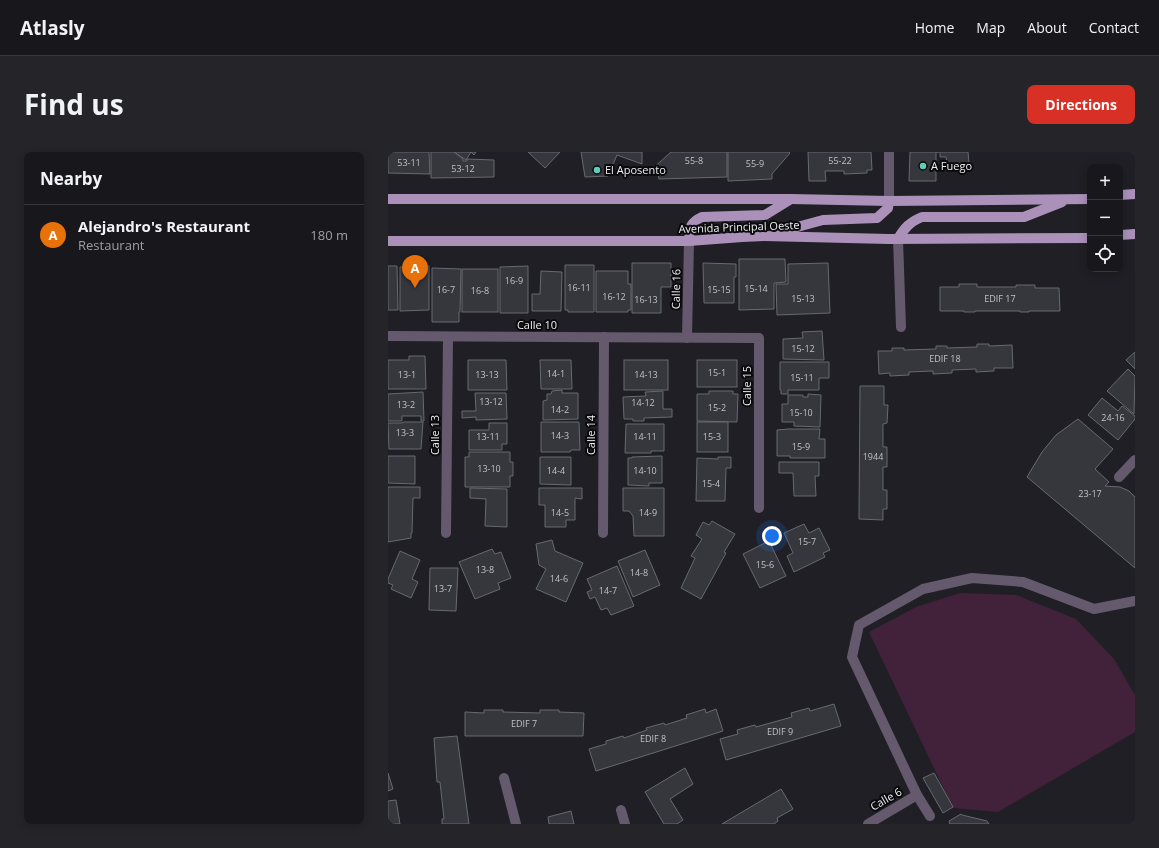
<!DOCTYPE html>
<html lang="en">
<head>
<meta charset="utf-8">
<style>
  :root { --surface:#18171c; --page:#252429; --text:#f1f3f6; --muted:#9f9fa3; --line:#36363b; --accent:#d93025 }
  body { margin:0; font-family:"Open Sans",sans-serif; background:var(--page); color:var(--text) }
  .controls { position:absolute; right:12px; top:12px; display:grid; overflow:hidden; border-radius:8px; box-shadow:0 2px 10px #0003 }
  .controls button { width:36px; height:36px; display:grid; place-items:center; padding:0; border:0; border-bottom:1px solid var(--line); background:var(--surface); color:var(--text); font:20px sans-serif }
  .you { position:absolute; left:384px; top:384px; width:14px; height:14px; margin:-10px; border:3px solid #fff; border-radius:50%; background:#1a73e8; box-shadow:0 0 0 6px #1a73e833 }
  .badge { display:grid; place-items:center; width:26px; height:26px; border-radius:50%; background:var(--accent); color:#fff; font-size:13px; font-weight:700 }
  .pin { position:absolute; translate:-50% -33px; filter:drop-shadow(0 1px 2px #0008) }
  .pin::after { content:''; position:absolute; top:21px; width:14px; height:12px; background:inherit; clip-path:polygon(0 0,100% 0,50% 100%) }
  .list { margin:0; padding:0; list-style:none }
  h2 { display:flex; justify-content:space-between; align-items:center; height:52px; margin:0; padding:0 16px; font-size:17px }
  h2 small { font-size:13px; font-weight:400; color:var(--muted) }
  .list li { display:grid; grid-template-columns:26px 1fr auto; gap:12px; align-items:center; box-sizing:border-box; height:60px; padding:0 16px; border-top:1px solid var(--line) }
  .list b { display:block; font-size:15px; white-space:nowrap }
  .list p { margin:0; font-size:13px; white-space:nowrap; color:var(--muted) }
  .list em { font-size:13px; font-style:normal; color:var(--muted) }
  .icon { flex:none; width:22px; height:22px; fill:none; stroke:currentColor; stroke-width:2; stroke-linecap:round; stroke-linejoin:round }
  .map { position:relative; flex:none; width:747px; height:672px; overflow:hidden; border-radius:8px }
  header { display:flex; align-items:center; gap:24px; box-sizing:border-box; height:56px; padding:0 20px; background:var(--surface); border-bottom:1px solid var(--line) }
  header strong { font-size:19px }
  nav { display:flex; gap:22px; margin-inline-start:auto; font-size:14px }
  .intro { display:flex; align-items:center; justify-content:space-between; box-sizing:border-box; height:96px; padding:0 24px }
  h1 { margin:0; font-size:28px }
  .button { padding:10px 18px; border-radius:8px; background:var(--accent); color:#fff; font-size:14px; font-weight:700 }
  main { display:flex; gap:24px; padding:0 24px }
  aside { flex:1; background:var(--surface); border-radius:8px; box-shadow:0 2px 10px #0003 }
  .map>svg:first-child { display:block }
  .green { fill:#41223a }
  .building { fill:#35373d; stroke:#676a71 }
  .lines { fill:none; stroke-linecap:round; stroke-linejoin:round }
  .minor { stroke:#65596d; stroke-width:10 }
  .major { stroke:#ab91ba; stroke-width:10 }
  .poi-dot { fill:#5eceb8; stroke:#0a0a0c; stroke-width:1.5 }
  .labels { text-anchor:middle; stroke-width:4; stroke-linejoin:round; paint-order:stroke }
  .number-label { font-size:9px; fill:#c0c0c5 }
  .poi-label { font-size:11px; fill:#efeef2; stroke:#0a0a0c; text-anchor:start }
  .street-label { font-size:11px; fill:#efeef2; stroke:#0a0a0c }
</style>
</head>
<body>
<header>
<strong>Atlasly</strong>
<nav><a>Home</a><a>Map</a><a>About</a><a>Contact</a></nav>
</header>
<div class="intro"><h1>Find us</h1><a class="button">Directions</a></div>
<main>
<aside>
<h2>Nearby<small></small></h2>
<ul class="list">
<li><span class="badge" style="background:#e8710a">A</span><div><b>Alejandro's Restaurant</b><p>Restaurant</p></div><em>180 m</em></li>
</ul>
</aside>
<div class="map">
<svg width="747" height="672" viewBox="0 0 747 672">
  <rect width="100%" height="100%" fill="#201f25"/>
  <path class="green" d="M572 441 628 443 688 467 726 507 747 543V580L610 660 565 656 481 480 528 455Z"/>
  <g class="building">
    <path d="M0 0H41L42 22 0 21Z"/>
    <path d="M43 0H66L75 7V9H79V7L106 8V25L43 26Z"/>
    <path d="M66 0H88L86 3 83 0 78 8Z"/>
    <path d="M140 0H172L157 16Z"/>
    <path d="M193 0H254V12L229 3 220 24 197 25Z"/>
    <path d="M283 0H339V25L271 27 270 23 267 22 263 18Z"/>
    <path d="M340 0H401L402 1 384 22V27L340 29Z"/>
    <path d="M420 0H483L484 18H479V21L456 22V19H437L438 29H421Z"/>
    <path d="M522 0H551H548V29H521Z"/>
    <path d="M552 0H580L581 11 559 12 558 5H552Z"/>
    <path d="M351 107H397L398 130 386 131V157L351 158Z"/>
    <path d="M244 111H283V135H273V161H244Z"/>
    <path d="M315 111 348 112V125H346V151H316Z"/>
    <path d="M440 111 442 161 389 163 388 132H400V112Z"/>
    <path d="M177 113H206V160H180V158H177Z"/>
    <path d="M0 114H9L10 158H0Z"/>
    <path d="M41 114V158L12 159V115Z"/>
    <path d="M140 114V161H112V115Z"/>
    <path d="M44 116 73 117 72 160H71V170H44Z"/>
    <rect x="74" y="117" width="36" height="43"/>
    <path d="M153 119 174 120 173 159H144V142H152Z"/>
    <path d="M208 119H240V132H243V158H240V160H208Z"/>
    <path d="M571 132H589V135H628V133H647V136H671L672 159H641V160H632V159H587V160H576V159H552V135H571Z"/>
    <path d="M434 179 436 208 395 207V187L415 186 414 180Z"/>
    <path d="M589 192H601V194L624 193 625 216H606V219L588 220V217L564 218V221L545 222V219L521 220V223L502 224V221L491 222 490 199H504V196H516V198L548 197V194H559V196L589 195Z"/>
    <path d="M747 200V217L738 208Z"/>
    <path d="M21 204H37L38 237H0V208H21Z"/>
    <path d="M80 208H118L119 238H80Z"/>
    <path d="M152 208H183L184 237H153Z"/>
    <rect x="236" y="208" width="44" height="30"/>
    <rect x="309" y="208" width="40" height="27"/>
    <path d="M392 210H441V226H431V238H400V242H393V238H392Z"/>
    <path d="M740 217 747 224 746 262 719 239Z"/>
    <path d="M472 234H496V253H500L499 271 495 272V295H499V315H495V338H499V357H495V368L471 367Z"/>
    <path d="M174 238V241H190V267L155 268V249L159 248V242H163L164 239Z"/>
    <path d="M275 239V257H284V265L256 266V269H245V267H236L235 245 258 244 257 240Z"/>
    <path d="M321 239H345V242H350L349 270 309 269V242H321Z"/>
    <path d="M35 240 36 269H33V264H14V269H0V242Z"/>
    <path d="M87 241H118L119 267 88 268V265L74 266V259H88Z"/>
    <path d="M420 242 433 243 432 275 406 274V270H394V252H400V243H415V245H420Z"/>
    <path d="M714 246 730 259 734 254 747 264V267L730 288 700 263Z"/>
    <path d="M690 267 725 297 707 317 721 330 717 334 732 335 741 339 747 345V416L639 325 654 300 668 283Z"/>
    <path d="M16 270H35L33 297H1L0 271H14Z"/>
    <path d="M153 270H191L192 298H183L182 300H153Z"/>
    <rect x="309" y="270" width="31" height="30"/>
    <path d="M101 271H119V292H114V298H81V278H101Z"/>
    <path d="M238 272H276V299H263V301H237Z"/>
    <path d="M400 277H432L431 287H437V306H402V304H389V278Z"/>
    <path d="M81 300H122V310H125V324H122V335H77V305H81Z"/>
    <path d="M0 304H27V332L0 331Z"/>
    <path d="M274 304V331H261V334L240 333V306H244V305Z"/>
    <path d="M152 305H183V333L152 332Z"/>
    <path d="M330 305H343V316H338L337 349H308L309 306 330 307Z"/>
    <path d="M391 310H431V324H427L428 344H406L405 321H391Z"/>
    <path d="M0 335H32V346H25L24 381H23V386L0 390Z"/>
    <path d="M82 336 119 337V375L97 374 98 347 82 346Z"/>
    <path d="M151 336H194V347L187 346V368H178V375H157V353H151Z"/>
    <path d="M235 336H276V384H246L245 364 241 359H235Z"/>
    <path d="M324 369 347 382 336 400 338 401 313 447 293 436 307 406 303 404 314 387 308 383 315 370 321 373Z"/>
    <path d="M416 372 421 381 431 376 442 398 435 401 437 405 406 420 399 404 405 401 396 381Z"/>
    <path d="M164 388 167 399 195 411 178 450 148 437 158 417 151 413 148 392Z"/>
    <path d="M381 389 398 424 372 436 355 402Z"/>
    <path d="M104 397 107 402 113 400 123 426 110 431 112 437 87 447 71 410Z"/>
    <path d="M257 398 272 433 245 445 230 409Z"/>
    <path d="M12 399 32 408 24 427 30 430 23 446 3 437 5 433 0 431V427Z"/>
    <path d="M229 414 246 454 223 463 219 456 213 458 207 445 202 447 199 440 204 438 199 427Z"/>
    <path d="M42 416H70L68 459 41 458Z"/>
    <path d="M446 552 453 574 338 608 332 587 350 582 349 578 367 573 368 575 404 565 403 561 421 556 422 559Z"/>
    <path d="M317 557 318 561 328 557 335 579 208 619 201 597 218 592V589L235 584 236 586 259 578 258 576 276 571 277 573 299 566 298 563Z"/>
    <path d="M96 558H115V560L152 561V558H171V560L196 561 195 584H77V560L96 561Z"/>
    <path d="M69 584 81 672H54V667H56L52 630H49L46 586Z"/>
    <path d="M297 616 305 632 282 647 295 668 289 672H276L257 640Z"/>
    <path d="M0 621 5 637 0 639Z"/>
    <path d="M546 621 565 655 555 661 535 626Z"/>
    <path d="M393 637 405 657 389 666 390 669 386 672H334Z"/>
    <path d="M8 648 12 672H0V649Z"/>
    <path d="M183 659 186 672H161L160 665Z"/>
    <path d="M573 662 574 663 599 669 601 672H562L561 669Z"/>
  </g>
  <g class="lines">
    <g class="minor">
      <path d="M501 49V0"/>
      <path d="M510 87 513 175"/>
      <path d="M0 184 371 186V356"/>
      <path d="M299 186 301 89"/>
      <path d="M731 325 747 308"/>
      <path d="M58 381 60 185"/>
      <path d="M215 381 216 185"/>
      <path d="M116 626 128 672"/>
      <path d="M233 658 237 672"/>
      <path d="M542 664 529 643 464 505 471 473 535 437 584 426 635 430 706 457 747 449"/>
      <path d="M480 672 529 643"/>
    </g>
    <g class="major">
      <path d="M732 43 747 42"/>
      <path d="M0 47H403L501 49 702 47"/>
      <path d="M387 81 435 68 489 66 500 56 501 49"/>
      <path d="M732 83 747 82"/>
      <path d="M510 87C516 76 522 70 534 65H636L674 50"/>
      <path d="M0 89H301L354 85 376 84 501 87 702 86"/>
      <path d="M301 89C302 76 301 71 314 65L377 63 403 47"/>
    </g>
  </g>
  <g class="poi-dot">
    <circle cx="535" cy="14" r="4"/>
    <circle cx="209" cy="18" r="4"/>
  </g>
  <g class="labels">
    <g class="number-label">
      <text x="306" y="12">55-8</text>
      <text x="452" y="12">55-22</text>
      <text x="21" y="14">53-11</text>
      <text x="367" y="15">55-9</text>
      <text x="75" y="20">53-12</text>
      <text x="126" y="132">16-9</text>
      <text x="191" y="139">16-11</text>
      <text x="368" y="140">15-14</text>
      <text x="58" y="141">16-7</text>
      <text x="331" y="141">15-15</text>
      <text x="92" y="142">16-8</text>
      <text x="226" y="148">16-12</text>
      <text x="415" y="150">15-13</text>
      <text x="612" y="150">EDIF 17</text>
      <text x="258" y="151">16-13</text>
      <text x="415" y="200">15-12</text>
      <text x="557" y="210">EDIF 18</text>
      <text x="329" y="224">15-1</text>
      <text x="168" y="225">14-1</text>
      <text x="19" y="226">13-1</text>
      <text x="99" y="226">13-13</text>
      <text x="258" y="226">14-13</text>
      <text x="414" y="229">15-11</text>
      <text x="103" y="253">13-12</text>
      <text x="255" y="254">14-12</text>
      <text x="18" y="256">13-2</text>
      <text x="329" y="259">15-2</text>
      <text x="172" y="261">14-2</text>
      <text x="413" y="264">15-10</text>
      <text x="725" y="269">24-16</text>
      <text x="17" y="284">13-3</text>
      <text x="172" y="287">14-3</text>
      <text x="100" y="288">13-11</text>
      <text x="257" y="288">14-11</text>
      <text x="324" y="288">15-3</text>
      <text x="413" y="298">15-9</text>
      <text x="485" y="308">1944</text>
      <text x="101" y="320">13-10</text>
      <text x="168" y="322">14-4</text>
      <text x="257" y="322">14-10</text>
      <text x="323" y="335">15-4</text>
      <text x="702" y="345">23-17</text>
      <text x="172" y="364">14-5</text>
      <text x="260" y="364">14-9</text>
      <text x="419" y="393">15-7</text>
      <text x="377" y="416">15-6</text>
      <text x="97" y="421">13-8</text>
      <text x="251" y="424">14-8</text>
      <text x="171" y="430">14-6</text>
      <text x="55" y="440">13-7</text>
      <text x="220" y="442">14-7</text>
      <text x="136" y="575">EDIF 7</text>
      <text x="392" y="583">EDIF 9</text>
      <text x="265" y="590">EDIF 8</text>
    </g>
    <g class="poi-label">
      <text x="543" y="18">A Fuego</text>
      <text x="217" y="22">El Aposento</text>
    </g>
    <g class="street-label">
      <text transform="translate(351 75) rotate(-2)" y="4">Avenida Principal Oeste</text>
      <text transform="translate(288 137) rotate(-89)" y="4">Calle 16</text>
      <text x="149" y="177">Calle 10</text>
      <text transform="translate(359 234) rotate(-90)" y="4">Calle 15</text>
      <text transform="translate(47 283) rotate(-90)" y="4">Calle 13</text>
      <text transform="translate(203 283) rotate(-90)" y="4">Calle 14</text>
      <text transform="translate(498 647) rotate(-30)" y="4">Calle 6</text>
    </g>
  </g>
</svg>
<div class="controls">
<button>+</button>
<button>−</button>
<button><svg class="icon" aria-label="locate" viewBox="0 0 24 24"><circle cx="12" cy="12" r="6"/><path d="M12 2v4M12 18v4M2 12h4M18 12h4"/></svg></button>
</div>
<div class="you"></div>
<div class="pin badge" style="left:27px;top:136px;background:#e8710a">A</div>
</div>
</main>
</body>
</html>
